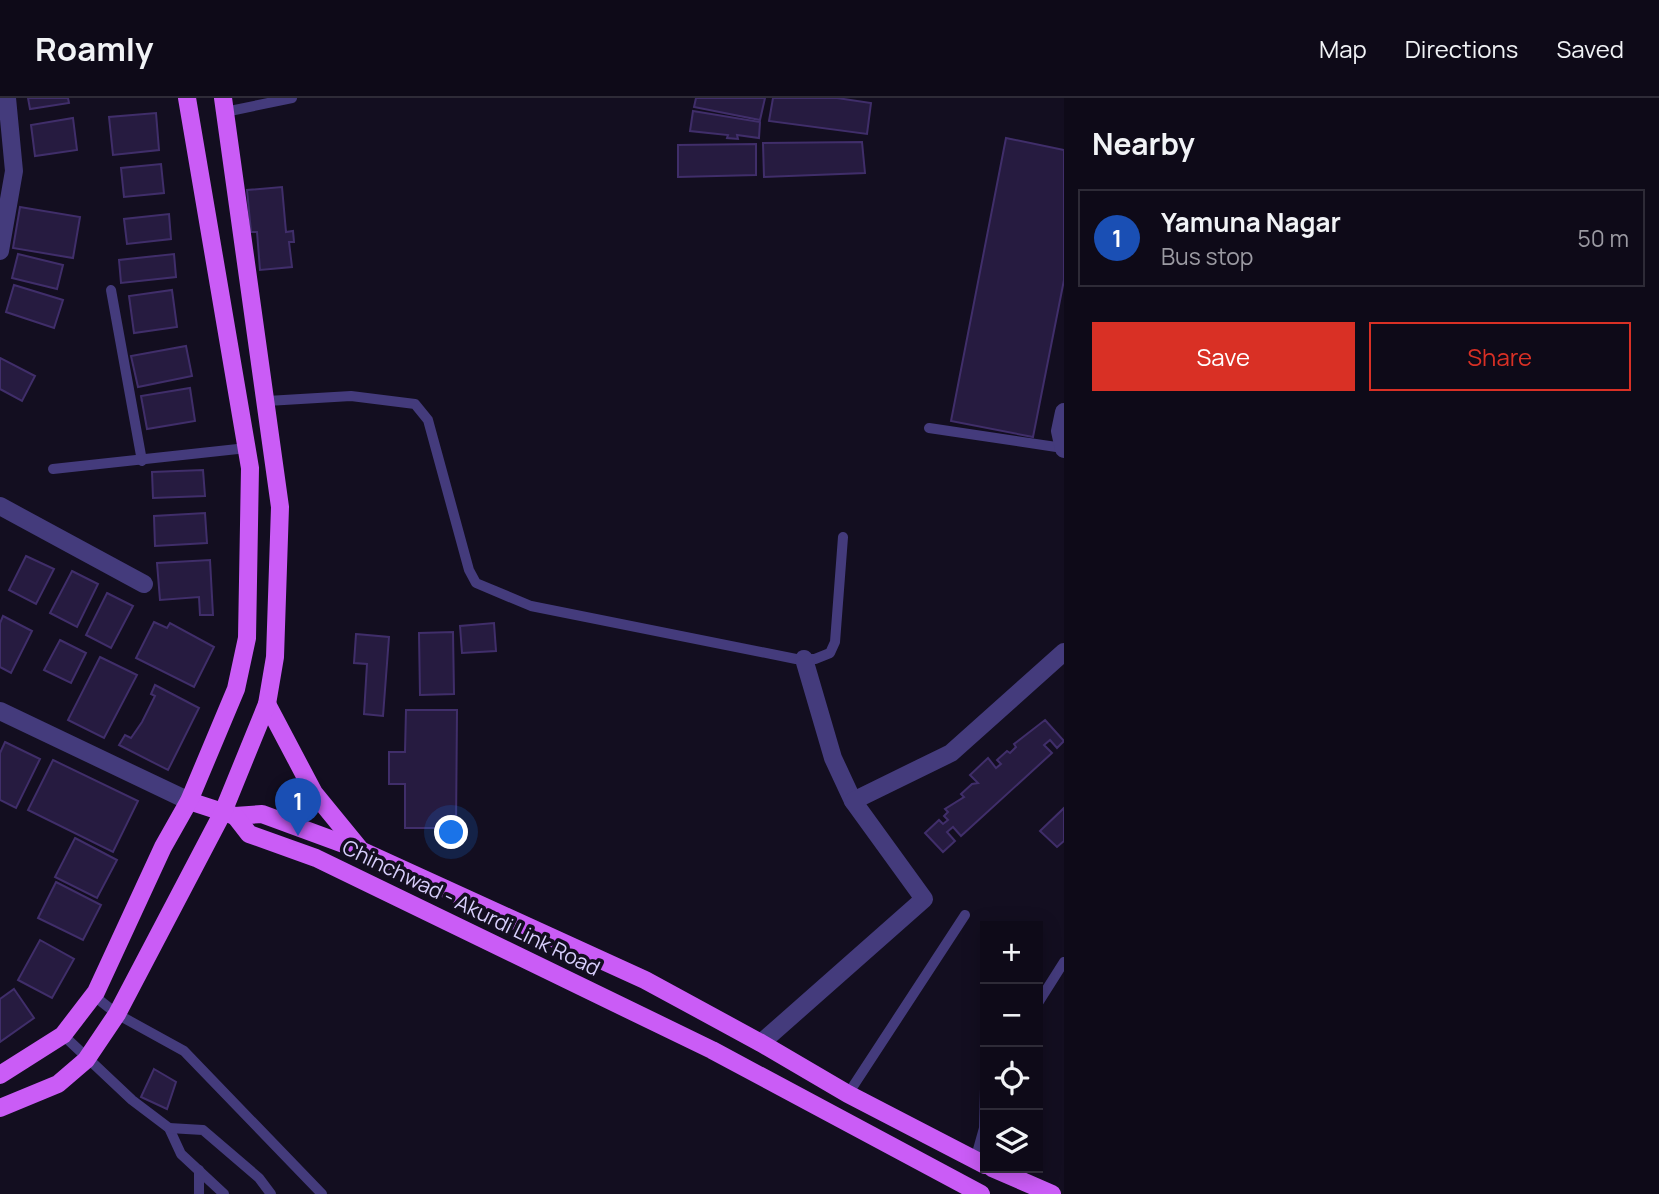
<!DOCTYPE html>
<html lang="en">
<head>
<meta charset="utf-8">
<style>
  :root { --surface:#0e0a18; --page:#171321; --text:#f1f3f6; --muted:#9b9aa2; --line:#2e2b37; --accent:#d93025 }
  body { margin:0; font-family:Manrope,sans-serif; background:var(--page); color:var(--text) }
  .controls { position:absolute; right:21px; bottom:21px; display:grid; overflow:hidden; border-radius:0px; box-shadow:0 4px 18px #0003 }
  .controls button { width:63px; height:63px; display:grid; place-items:center; padding:0; border:0; border-bottom:2px solid var(--line); background:var(--surface); color:var(--text); font:35px sans-serif }
  .you { position:absolute; left:452px; top:735px; width:24px; height:24px; margin:-18px; border:5px solid #fff; border-radius:50%; background:#1a73e8; box-shadow:0 0 0 10px #1a73e833 }
  .badge { display:grid; place-items:center; width:46px; height:46px; border-radius:50%; background:var(--accent); color:#fff; font-size:23px; font-weight:700 }
  .pin { position:absolute; translate:-50% -58px; filter:drop-shadow(0 2px 4px #0008) }
  .pin::after { content:''; position:absolute; top:37px; width:24px; height:21px; background:inherit; clip-path:polygon(0 0,100% 0,50% 100%) }
  .list { margin:0; padding:0; list-style:none }
  h2 { display:flex; justify-content:space-between; align-items:center; height:91px; margin:0; padding:0 28px; font-size:30px }
  h2 small { font-size:23px; font-weight:400; color:var(--muted) }
  .list li { display:grid; grid-template-columns:46px 1fr auto; gap:21px; align-items:center; box-sizing:border-box; height:98px; margin:0 14px 14px; padding:0 14px; border:2px solid var(--line); border-radius:0px }
  .list b { display:block; font-size:26px; white-space:nowrap }
  .list p { margin:0; font-size:23px; white-space:nowrap; color:var(--muted) }
  .list em { font-size:23px; font-style:normal; color:var(--muted) }
  .actions { display:flex; gap:14px; padding:21px 28px }
  .actions a { flex:1; padding:16px 0; border:2px solid var(--accent); border-radius:0px; text-align:center; font-size:24px; color:var(--accent) }
  .actions .main { background:var(--accent); color:#fff }
  .icon { flex:none; width:38px; height:38px; fill:none; stroke:currentColor; stroke-width:2; stroke-linecap:round; stroke-linejoin:round }
  .map { position:relative; flex:none; width:1064px; height:1096px; overflow:hidden }
  header { display:flex; align-items:center; gap:42px; box-sizing:border-box; height:98px; padding:0 35px; background:var(--surface); border-bottom:2px solid var(--line) }
  header strong { font-size:33px }
  nav { display:flex; gap:38px; margin-inline-start:auto; font-size:24px }
  main { display:flex }
  aside { flex:1; background:var(--surface) }
  .map>svg:first-child { display:block }
  .building { fill:#261b40; stroke:#402e6a; stroke-width:2 }
  .lines { fill:none; stroke-linecap:round; stroke-linejoin:round }
  .lane { stroke:#443b7c; stroke-width:10 }
  .street { stroke:#443b7c; stroke-width:18 }
  .primary { stroke:#ca5cf6; stroke-width:18 }
  .labels { text-anchor:middle; stroke-width:7; stroke-linejoin:round; paint-order:stroke }
  .street-label { font-size:21px; fill:#d8cffc; stroke:#130e20 }
</style>
</head>
<body>
<header>
<strong>Roamly</strong>
<nav><a>Map</a><a>Directions</a><a>Saved</a></nav>
</header>
<main>
<div class="map">
<svg width="1064" height="1096" viewBox="0 0 1064 1096">
  <rect width="100%" height="100%" fill="#130e20"/>
  <g class="building">
    <path d="M28 0H68L69 5 30 11Z"/>
    <path d="M696 0H765L760 22 694 9Z"/>
    <path d="M773 0H837L871 5 867 36 769 23Z"/>
    <path d="M693 13 760 24 759 40 737 37 738 41 727 40 728 37 690 33Z"/>
    <path d="M156 15 159 52 113 57 109 19Z"/>
    <path d="M73 20 77 52 35 58 31 27Z"/>
    <path d="M1006 40 1064 52V182L1033 339 951 323Z"/>
    <path d="M862 44 865 75 764 79 763 45Z"/>
    <path d="M756 46V77L678 79V47Z"/>
    <path d="M161 66 164 95 124 99 121 70Z"/>
    <path d="M282 89 286 134 293 133 294 144H289L292 169 260 172 257 134H251L247 92Z"/>
    <path d="M20 109 80 119 73 160 13 150Z"/>
    <path d="M169 116 171 141 127 146 124 121Z"/>
    <path d="M18 156 63 167 57 191 12 180Z"/>
    <path d="M174 156 176 179 121 185 119 162Z"/>
    <path d="M14 187 63 202 54 230 6 214Z"/>
    <path d="M172 192 177 229 134 235 129 198Z"/>
    <path d="M186 248 192 278 138 289 131 258Z"/>
    <path d="M0 260 35 278 22 303 0 291Z"/>
    <path d="M190 290 195 323 147 331 141 298Z"/>
    <path d="M203 372 205 398 153 400 152 374Z"/>
    <path d="M205 415 207 445 155 448 154 418Z"/>
    <path d="M26 458 54 471 36 506 9 492Z"/>
    <path d="M210 462 213 517H200L199 499 160 502 157 465Z"/>
    <path d="M72 473 98 486 77 529 50 515Z"/>
    <path d="M107 495 133 508 111 550 86 537Z"/>
    <path d="M3 518 32 533 11 575 0 569V525Z"/>
    <path d="M154 524 167 530 170 525 214 549 194 589 136 560Z"/>
    <path d="M494 525 496 553 462 555 460 528Z"/>
    <path d="M453 534 454 596 420 597 419 535Z"/>
    <path d="M356 536 389 539 383 618 364 616 367 566 354 565Z"/>
    <path d="M60 542 86 555 71 585 44 572Z"/>
    <path d="M100 559 137 577 104 640 68 622Z"/>
    <path d="M155 587 199 610 168 672 119 647 125 637 131 640 142 624 155 598 151 596Z"/>
    <path d="M406 612H457L456 730H405V686H389V654H405Z"/>
    <path d="M1045 622 1064 643 1057 650 1050 642 1044 647 1052 655 961 738 953 729 947 734 955 743 943 754 925 735 939 722 943 726 948 722 944 718 948 714 945 711 964 699 961 696 972 686 978 685 970 677 988 660 996 670 1001 666 997 662 1007 653 1010 655 1016 649 1014 646Z"/>
    <path d="M5 644 40 661 16 710 0 702V655Z"/>
    <path d="M53 662 138 703 113 754 28 712Z"/>
    <path d="M1064 710V743L1057 749 1040 733Z"/>
    <path d="M75 740 117 762 97 800 55 779Z"/>
    <path d="M56 784 101 807 83 842 38 820Z"/>
    <path d="M40 842 74 861 52 900 18 882Z"/>
    <path d="M14 891 34 920 0 944V901Z"/>
    <path d="M154 971 176 984 167 1011 141 999Z"/>
  </g>
  <g class="lines">
    <g class="lane">
      <path d="M225 14 292 0"/>
      <path d="M111 192 142 363"/>
      <path d="M267 303 351 298 415 306 428 322 469 472 476 485 531 508 796 561H815L830 555 835 544 843 439"/>
      <path d="M929 330 1063 350"/>
      <path d="M53 371 247 350"/>
      <path d="M93 897 117 916 184 953 322 1096"/>
      <path d="M1038 905 1064 864"/>
      <path d="M63 937 132 1002 169 1030 181 1056 224 1096"/>
      <path d="M848 996 965 817"/>
      <path d="M169 1030 203 1032 259 1080 271 1096"/>
      <path d="M975 1062 984 1030 985 991"/>
      <path d="M199 1072V1096"/>
    </g>
    <g class="street">
      <path d="M0 153 14 73 7 0"/>
      <path d="M1064 314 1060 333 1064 351"/>
      <path d="M0 408 144 486"/>
      <path d="M804 561 833 660 853 703"/>
      <path d="M0 613 189 703"/>
      <path d="M761 945 924 801 853 703 951 655 1064 554"/>
    </g>
    <g class="primary">
      <path d="M267 606 314 695 359 750"/>
      <path d="M189 703 235 718 262 716 360 752 645 882 761 945 848 996 985 1067"/>
      <path d="M235 718 249 736 316 760 712 952 981 1096"/>
      <path d="M0 977 63 937 96 894 163 749 189 703 236 591 247 540 250 370 187 0"/>
      <path d="M0 1010 58 986 86 962 117 916 223 714 267 606 275 559 280 409 223 0"/>
      <path d="M992 1070 1052 1096"/>
    </g>
  </g>
  <g class="labels">
    <g class="street-label">
      <text transform="translate(471 810) rotate(26)" y="7">Chinchwad - Akurdi Link Road</text>
    </g>
  </g>
</svg>
<div class="controls">
<button>+</button>
<button>−</button>
<button><svg class="icon" aria-label="locate" viewBox="0 0 24 24"><circle cx="12" cy="12" r="6"/><path d="M12 2v4M12 18v4M2 12h4M18 12h4"/></svg></button>
<button><svg class="icon" aria-label="layers" viewBox="0 0 24 24"><path d="M12 4l9 5-9 5-9-5zM3 14l9 5 9-5"/></svg></button>
</div>
<div class="you"></div>
<div class="pin badge" style="left:298px;top:738px;background:#1a4fb4">1</div>
</div>
<aside>
<h2>Nearby<small></small></h2>
<ul class="list">
<li><span class="badge" style="background:#1a4fb4">1</span><div><b>Yamuna Nagar</b><p>Bus stop</p></div><em>50 m</em></li>
</ul>
<div class="actions"><a class="main">Save</a><a>Share</a></div>
</aside>
</main>
</body>
</html>
